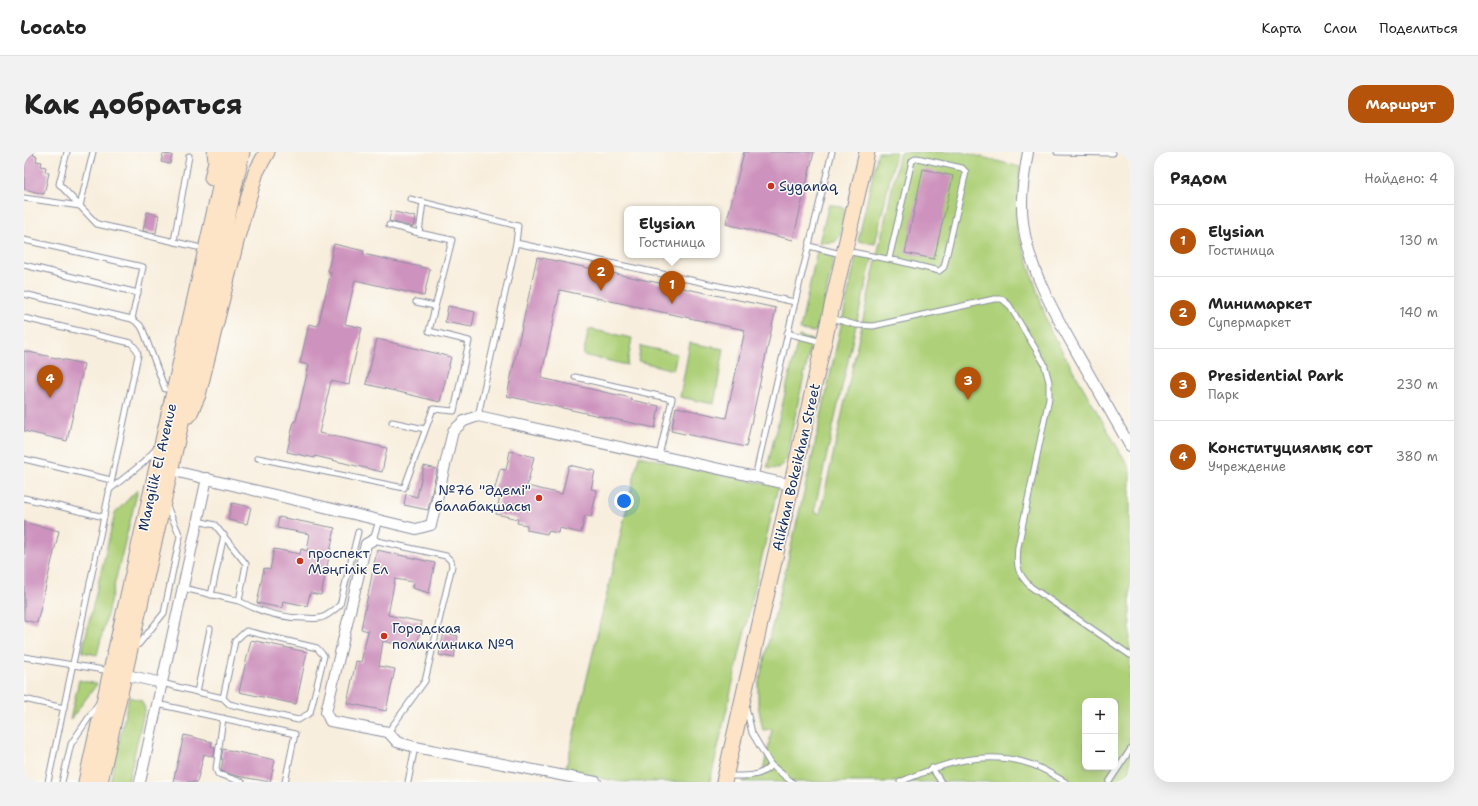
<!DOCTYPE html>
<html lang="ru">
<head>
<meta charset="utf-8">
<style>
  :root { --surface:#fff; --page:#f2f2f2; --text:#222; --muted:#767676; --line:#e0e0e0; --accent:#b45309 }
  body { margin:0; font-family:"Shantell Sans",sans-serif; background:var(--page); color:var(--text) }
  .controls { position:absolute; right:12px; bottom:12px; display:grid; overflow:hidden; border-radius:8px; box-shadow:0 4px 16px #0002 }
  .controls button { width:36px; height:36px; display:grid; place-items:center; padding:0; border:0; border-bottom:1px solid var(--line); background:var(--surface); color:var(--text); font:20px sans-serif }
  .you { position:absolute; left:600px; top:349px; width:14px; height:14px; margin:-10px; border:3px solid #fff; border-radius:50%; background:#1a73e8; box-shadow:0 0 0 6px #1a73e833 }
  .badge { display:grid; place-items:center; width:26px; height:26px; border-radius:50%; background:var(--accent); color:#fff; font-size:13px; font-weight:700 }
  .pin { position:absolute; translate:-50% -33px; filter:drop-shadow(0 1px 2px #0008) }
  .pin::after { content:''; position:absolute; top:21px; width:14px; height:12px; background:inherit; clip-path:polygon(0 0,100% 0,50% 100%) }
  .popup { position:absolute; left:600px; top:54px; width:96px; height:52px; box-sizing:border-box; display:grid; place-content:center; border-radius:8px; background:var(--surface); filter:drop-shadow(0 1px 3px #0005); font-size:13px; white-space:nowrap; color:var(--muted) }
  .popup b { font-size:15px; color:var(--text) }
  .popup::after { content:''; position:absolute; left:50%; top:100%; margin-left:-8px; border:8px solid transparent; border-top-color:var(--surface) }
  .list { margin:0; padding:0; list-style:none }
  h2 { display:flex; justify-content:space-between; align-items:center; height:52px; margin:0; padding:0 16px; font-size:17px }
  h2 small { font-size:13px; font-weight:400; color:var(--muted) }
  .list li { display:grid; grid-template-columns:26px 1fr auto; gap:12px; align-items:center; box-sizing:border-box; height:72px; padding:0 16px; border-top:1px solid var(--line) }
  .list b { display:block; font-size:15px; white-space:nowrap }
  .list p { margin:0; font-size:13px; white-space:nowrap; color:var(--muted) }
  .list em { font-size:13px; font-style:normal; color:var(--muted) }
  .map { position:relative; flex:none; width:1106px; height:630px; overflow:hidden; border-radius:16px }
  header { display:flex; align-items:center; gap:24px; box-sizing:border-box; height:56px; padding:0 20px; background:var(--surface); border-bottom:1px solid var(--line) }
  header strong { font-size:19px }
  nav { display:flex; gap:22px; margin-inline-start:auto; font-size:14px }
  .intro { display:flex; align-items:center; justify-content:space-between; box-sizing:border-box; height:96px; padding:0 24px }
  h1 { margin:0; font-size:28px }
  .button { padding:10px 18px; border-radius:16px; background:var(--accent); color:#fff; font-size:14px; font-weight:700 }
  main { display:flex; gap:24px; padding:0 24px }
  aside { flex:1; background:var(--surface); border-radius:16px; box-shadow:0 4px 16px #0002 }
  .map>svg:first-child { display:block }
  .green { fill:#aed078; stroke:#64806b; fill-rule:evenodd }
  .building { fill:#cd92bd }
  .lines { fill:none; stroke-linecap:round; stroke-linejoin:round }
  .lane-casing { stroke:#8a8e9e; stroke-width:7 }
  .street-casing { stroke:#8a8e9e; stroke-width:12 }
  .secondary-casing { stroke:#8a8e9e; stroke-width:17 }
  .lane { stroke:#fff; stroke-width:5 }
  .street { stroke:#fff; stroke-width:10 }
  .secondary { stroke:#fee4c6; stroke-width:15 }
  .poi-dot { fill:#c8321e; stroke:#fdfcf7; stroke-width:1.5 }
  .labels { text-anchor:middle; stroke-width:3; stroke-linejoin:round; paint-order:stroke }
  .poi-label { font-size:14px; fill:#1b2f5e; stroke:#fdfcf7; text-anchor:start }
  .street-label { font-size:14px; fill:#1b2f5e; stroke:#fdfcf7 }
</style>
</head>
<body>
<header>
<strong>Locato</strong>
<nav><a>Карта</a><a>Слои</a><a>Поделиться</a></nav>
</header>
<div class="intro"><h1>Как добраться</h1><a class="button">Маршрут</a></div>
<main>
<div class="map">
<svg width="1106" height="630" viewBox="0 0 1106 630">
  <rect width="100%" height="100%" fill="#fdfcf7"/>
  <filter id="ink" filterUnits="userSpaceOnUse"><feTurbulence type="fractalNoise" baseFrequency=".025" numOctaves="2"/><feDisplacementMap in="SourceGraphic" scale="8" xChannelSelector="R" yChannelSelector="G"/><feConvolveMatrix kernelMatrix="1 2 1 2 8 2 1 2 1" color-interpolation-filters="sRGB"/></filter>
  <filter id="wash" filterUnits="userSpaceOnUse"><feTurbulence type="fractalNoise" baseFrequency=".012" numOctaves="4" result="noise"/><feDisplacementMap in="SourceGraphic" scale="16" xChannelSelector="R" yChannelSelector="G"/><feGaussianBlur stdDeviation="0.9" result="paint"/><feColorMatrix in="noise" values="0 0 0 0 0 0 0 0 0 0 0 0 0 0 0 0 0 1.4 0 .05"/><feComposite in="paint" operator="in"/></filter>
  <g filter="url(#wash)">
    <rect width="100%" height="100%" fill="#f8eedd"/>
    <g class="green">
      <path d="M854 0H872L851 92 834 89Z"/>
      <path d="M876 0H938L996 15 993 77 1026 178 1106 317V630H718L729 625 738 624 748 577 739 578 734 553V534L786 315 833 101 849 104 832 173 790 360 796 362ZM1061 549H1091V615H1061Z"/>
      <path d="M805 52 821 56 816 84 811 90 795 91Z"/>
      <path d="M793 99 810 105 795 176 790 180 776 178Z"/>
      <path d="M565 177 608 186 603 213 559 203Z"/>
      <path d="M775 184 788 188 761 309 754 317 743 316Z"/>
      <path d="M666 191 700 197 690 252 656 245Z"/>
      <path d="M617 194 653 202 649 218 614 209Z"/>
      <path d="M615 304 754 335 686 630H597L541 620Z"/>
      <path d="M114 337 73 503 58 500 91 361Z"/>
      <path d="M55 528 73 532 46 568Z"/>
      <path d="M105 545 117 548 121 556 104 630H86Z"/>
    </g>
    <g id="blocks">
      <g class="building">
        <path d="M0 0H10L9 3 13 4 12 9 18 10 17 14 22 15 21 20 25 21 20 42 0 37Z"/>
        <path d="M720 0H790L769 88 702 72Z"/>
        <path d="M139 2 148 3 146 12 137 10Z"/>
        <path d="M899 17 929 24 910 107 881 101Z"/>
        <path d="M367 59 391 65 389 75 365 69Z"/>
        <path d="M123 60 135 63 132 81 119 79Z"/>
        <path d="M310 92 340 99 339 102 406 117 400 144 331 128 321 172 338 176 326 226 325 233 307 229 295 281 363 296 358 320 291 304V306L263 300 270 269H272L285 213 276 211 285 172 294 174 307 120 304 119Z"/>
        <path d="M513 105 752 156 722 295 647 279 652 255 702 266 721 178 536 138 517 226 607 246V248L635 254 631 276 483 244Z"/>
        <path d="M424 154 451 160 448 175 421 170Z"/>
        <path d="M353 187 427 205 416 250 342 232Z"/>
        <path d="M0 199 60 212 43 289 0 279Z"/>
        <path d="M486 299 510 305 503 334 538 342 545 313 571 319 567 337 573 338 567 365 561 363 557 381 535 376 534 381 524 379 523 382 503 378V373L493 371 494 367 472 362 476 344 469 343 476 317 482 318Z"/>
        <path d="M400 314 413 317 404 358 380 353 382 342 393 345Z"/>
        <path d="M208 351 227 355 223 372 204 368Z"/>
        <path d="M255 365 311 376 297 443 286 441 283 454 259 449 258 456 233 451 240 416 246 418 250 397 276 402 277 397 283 399 286 382 253 376Z"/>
        <path d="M0 370 35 379 13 471 0 468Z"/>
        <path d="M353 398 411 411 405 441 388 436 389 430 371 427 364 463 398 470 392 497 359 489 355 514 371 517 362 559 323 551 332 509 337 510 344 479 337 477Z"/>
        <path d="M420 481 434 484 430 506 415 503Z"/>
        <path d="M227 488 283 500 272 552 215 540Z"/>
        <path d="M160 583 188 590 187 594 191 595 190 605 180 602 173 630H149Z"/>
        <path d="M199 597 251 608 246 630 213 624 197 619 199 607H197Z"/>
      </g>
    </g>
  </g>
  <g filter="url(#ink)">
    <use href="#blocks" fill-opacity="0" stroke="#8a8e9e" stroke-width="1"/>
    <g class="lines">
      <g class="lane-casing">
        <g id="lane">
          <path d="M43 0 35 32 73 72 173 95"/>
          <path d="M1033 0 1089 1"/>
          <path d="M0 46 56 54 69 0"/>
          <path d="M386 47 494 74 492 91"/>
          <path d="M365 73 395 81"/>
          <path d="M0 88 119 115 108 167"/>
          <path d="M152 90 150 89 165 4"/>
          <path d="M785 94 817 102"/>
          <path d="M822 99 874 109 915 119 920 115 942 20 938 16 893 6 888 9 865 107"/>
          <path d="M0 113 114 141"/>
          <path d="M0 142 108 167 116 173 119 178 141 237"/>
          <path d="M392 150 411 154"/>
          <path d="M771 150 808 0"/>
          <path d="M0 166 107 191 113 198 114 203 24 630"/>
          <path d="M807 166 832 173 849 174 970 147H978L985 153 1020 211 1025 230V246L994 395C992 415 993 421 1007 435L1106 503"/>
          <path d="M763 181 798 190"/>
          <path d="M551 225 648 247 635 304"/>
          <path d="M454 264 492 91 771 150 731 325"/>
          <path d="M368 270 401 277"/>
          <path d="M234 306 380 336 409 257 430 259 445 189 405 179 428 88 395 81 399 50"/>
          <path d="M0 307 87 328"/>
          <path d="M85 338 119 311 132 297"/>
          <path d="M0 346 80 365"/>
          <path d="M355 368 349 388 422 404 427 409 428 414 401 529 364 580"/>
          <path d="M159 436 215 449 222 412 191 373 174 369"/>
          <path d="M187 443 200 383"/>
          <path d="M215 449C236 460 256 466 280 466 285 466 291 467 296 466 303 465 310 458 316 453L334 380"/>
          <path d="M109 496 115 492 140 461 156 384 142 352"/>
          <path d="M0 505 86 519"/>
          <path d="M138 531 173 540 186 477"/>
          <path d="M173 540 199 546 205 552 274 568 286 561 300 504 293 496 222 479 211 489 199 546"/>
          <path d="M0 547 40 556"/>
          <path d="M133 552 271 582 261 630"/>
          <path d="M722 555 728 581 747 613 768 630"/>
          <path d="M199 566 192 617 194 622 218 630"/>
          <path d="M908 616 917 630"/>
          <path d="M704 624C719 624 737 626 747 613"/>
          <path d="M38 630 47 592 74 552"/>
          <path d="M384 630 391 595"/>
          <path d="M876 630C920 611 962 596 1009 613 1020 617 1031 624 1041 630"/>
          <path d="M1085 630 1106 598"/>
        </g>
      </g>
      <g class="street-casing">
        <g id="street">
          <path d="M1004 0C1000 23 996 47 999 70 1004 116 1031 162 1053 201 1071 232 1088 263 1106 294"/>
          <path d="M146 318 392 377 407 373 429 279 440 269 454 264 768 333"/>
          <path d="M349 388 342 392 302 560 306 569 364 580 373 590 391 595 572 630"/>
          <path d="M94 521 138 531"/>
          <path d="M116 630 183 326"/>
        </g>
      </g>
      <g class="secondary-casing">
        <g id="secondary">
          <path d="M188 26 192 9 191 0"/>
          <path d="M165 263 174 243 214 82 232 20 243 0"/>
          <path d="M62 630 204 0"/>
          <path d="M76 630 218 0"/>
          <path d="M700 630 843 0"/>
        </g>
      </g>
      <use href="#lane" class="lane"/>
      <use href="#street" class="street"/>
      <use href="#secondary" class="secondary"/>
    </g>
  </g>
  <g class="poi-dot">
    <circle cx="747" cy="34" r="4"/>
    <circle cx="515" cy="346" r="4"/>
    <circle cx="276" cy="409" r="4"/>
    <circle cx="360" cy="484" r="4"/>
  </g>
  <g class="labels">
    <g class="poi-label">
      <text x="755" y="39">Syganaq</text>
      <text x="507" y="343" text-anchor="end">№76 "Әдемі"<tspan x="507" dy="16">балабақшасы</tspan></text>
      <text x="284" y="406">проспект<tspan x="284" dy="16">Мәңгілік Ел</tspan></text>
      <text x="368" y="481">Городская<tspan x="368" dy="16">поликлиника №9</tspan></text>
    </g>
    <g class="street-label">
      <text transform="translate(133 315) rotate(-77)" y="5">Mangilik El Avenue</text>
      <text transform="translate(772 315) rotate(-77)" y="5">Alikhan Bokeikhan Street</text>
    </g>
  </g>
</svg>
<div class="controls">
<button>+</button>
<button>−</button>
</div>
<div class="you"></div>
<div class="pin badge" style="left:648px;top:152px">1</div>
<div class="popup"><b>Elysian</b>Гостиница</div>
<div class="pin badge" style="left:577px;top:139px">2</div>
<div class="pin badge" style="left:944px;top:248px">3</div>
<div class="pin badge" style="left:26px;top:246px">4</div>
</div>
<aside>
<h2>Рядом<small>Найдено: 4</small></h2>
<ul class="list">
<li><span class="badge">1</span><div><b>Elysian</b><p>Гостиница</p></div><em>130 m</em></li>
<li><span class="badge">2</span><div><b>Минимаркет</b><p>Супермаркет</p></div><em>140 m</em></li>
<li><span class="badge">3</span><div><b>Presidential Park</b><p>Парк</p></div><em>230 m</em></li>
<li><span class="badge">4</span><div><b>Конституциялық сот</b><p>Учреждение</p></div><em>380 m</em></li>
</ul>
</aside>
</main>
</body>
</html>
